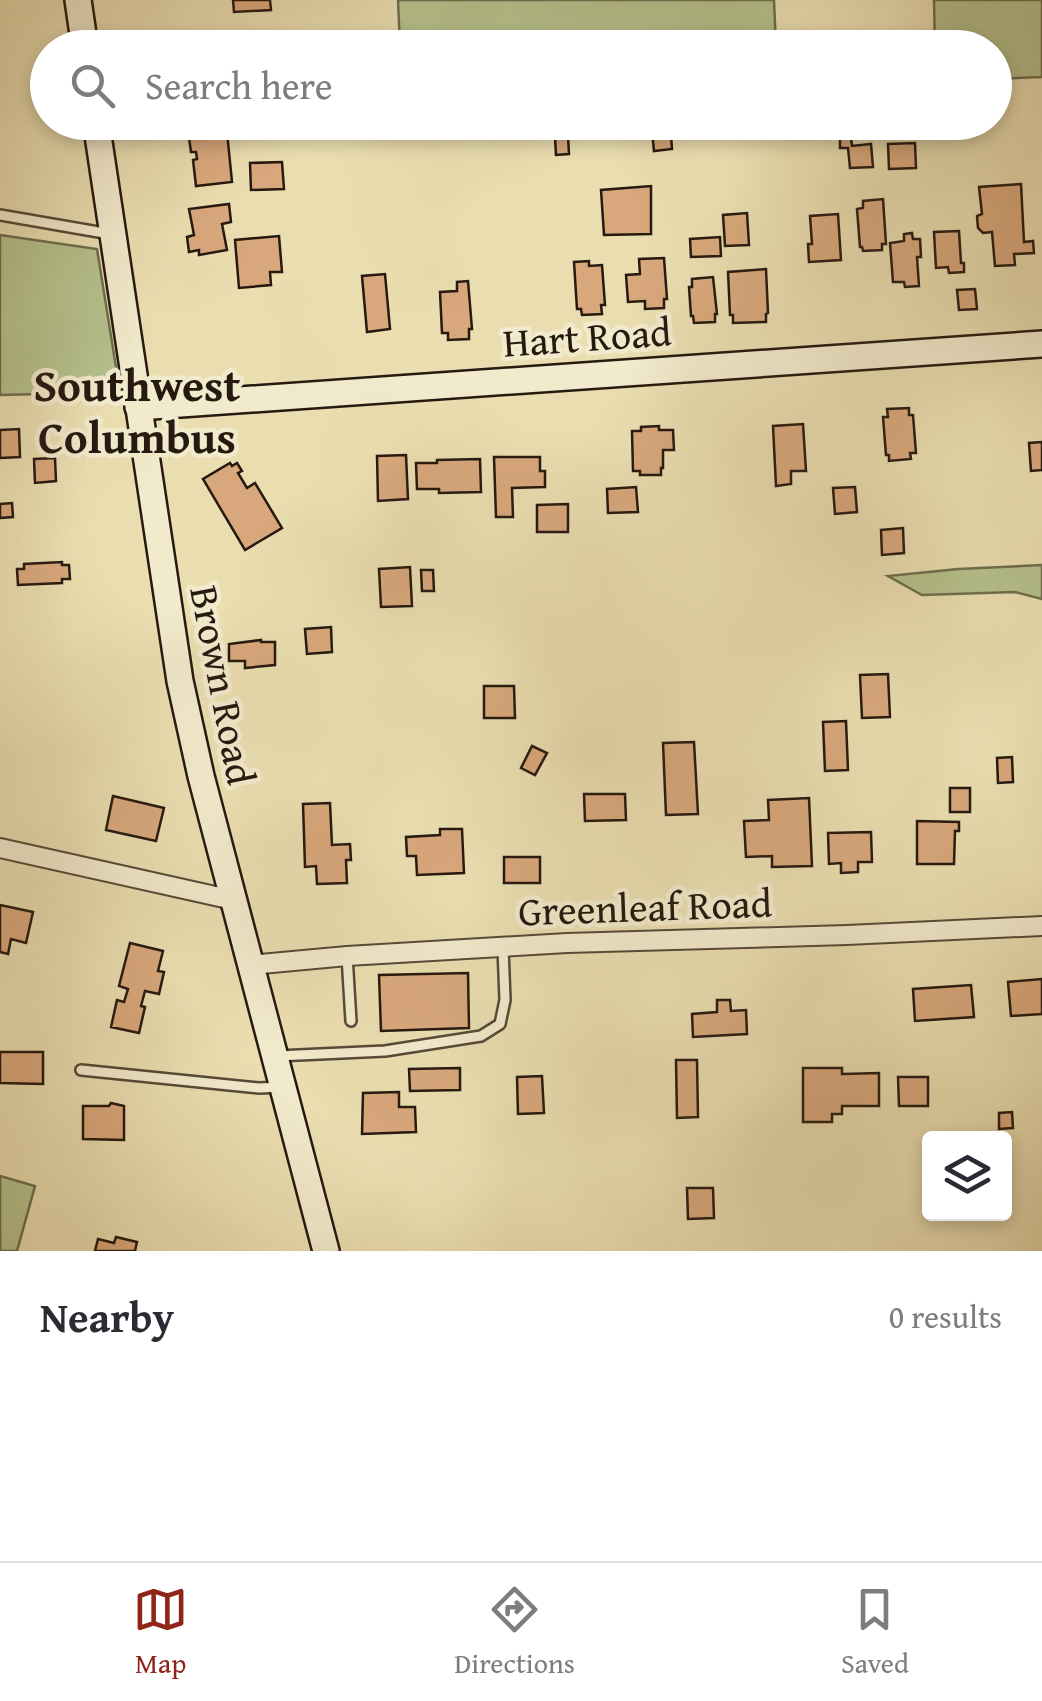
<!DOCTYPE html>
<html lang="en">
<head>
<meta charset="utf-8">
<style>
  :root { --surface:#fff; --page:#f2f2f3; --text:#2b2b33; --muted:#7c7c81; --line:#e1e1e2; --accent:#8f2418 }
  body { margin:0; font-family:"Gentium Book Plus",serif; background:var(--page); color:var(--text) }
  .controls { position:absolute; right:30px; bottom:30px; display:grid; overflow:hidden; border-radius:10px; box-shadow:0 5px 15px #0003 }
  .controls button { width:90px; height:90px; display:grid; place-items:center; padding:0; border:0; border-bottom:2px solid var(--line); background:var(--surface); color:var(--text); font:50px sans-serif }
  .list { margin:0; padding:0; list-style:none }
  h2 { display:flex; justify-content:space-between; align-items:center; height:130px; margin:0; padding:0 40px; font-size:42px }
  h2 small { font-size:32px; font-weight:400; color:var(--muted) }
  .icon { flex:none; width:55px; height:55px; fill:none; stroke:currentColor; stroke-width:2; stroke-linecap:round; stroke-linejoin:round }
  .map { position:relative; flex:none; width:1042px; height:1251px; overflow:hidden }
  .search { position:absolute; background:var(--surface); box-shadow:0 5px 15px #0003; left:30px; right:30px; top:30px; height:110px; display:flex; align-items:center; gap:25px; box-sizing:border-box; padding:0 35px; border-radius:55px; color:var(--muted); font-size:38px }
  .sheet { height:310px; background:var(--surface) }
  nav { display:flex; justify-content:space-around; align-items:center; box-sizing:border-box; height:140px; border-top:2px solid var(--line); background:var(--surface); font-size:28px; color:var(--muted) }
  nav a { display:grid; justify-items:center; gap:5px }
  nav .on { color:var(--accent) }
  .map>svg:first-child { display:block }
  .green { fill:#b5c18d; stroke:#6e6d4e; stroke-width:2.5 }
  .building { fill:#d8a87c; stroke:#261910; stroke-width:2.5 }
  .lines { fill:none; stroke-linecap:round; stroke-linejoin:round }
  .lane-casing { stroke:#574a38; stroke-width:14 }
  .street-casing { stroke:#574a38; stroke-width:22 }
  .secondary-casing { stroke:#261910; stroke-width:30 }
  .lane { stroke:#f1eacc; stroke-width:9 }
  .street { stroke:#f1eacc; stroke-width:18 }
  .secondary { stroke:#f1eacc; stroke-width:25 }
  .labels { text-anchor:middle; stroke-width:9; stroke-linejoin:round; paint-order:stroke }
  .street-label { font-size:40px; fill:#261910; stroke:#f1eacc }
  .quarter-label { font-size:45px; font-weight:bold; fill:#261910; stroke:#f1eacc }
</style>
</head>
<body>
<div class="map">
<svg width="1042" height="1251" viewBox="0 0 1042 1251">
  <rect width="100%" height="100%" fill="#eadeb1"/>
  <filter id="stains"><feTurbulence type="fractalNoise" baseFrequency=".002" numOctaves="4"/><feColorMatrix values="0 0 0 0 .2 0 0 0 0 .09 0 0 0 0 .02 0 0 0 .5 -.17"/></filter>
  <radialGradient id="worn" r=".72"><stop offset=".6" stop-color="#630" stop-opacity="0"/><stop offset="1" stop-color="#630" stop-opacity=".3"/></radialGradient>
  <g class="green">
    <path d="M398 0H774L776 47H400Z"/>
    <path d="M934 0H1042V77L995 79 994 48 935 47Z"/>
    <path d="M0 235 97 249 120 392 0 395Z"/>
    <path d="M1042 565V599L1015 592 922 595 888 576 958 569Z"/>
    <path d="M0 1176 35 1186 17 1251H0Z"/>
  </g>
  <g class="building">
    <path d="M233 0H270L271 10 234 12Z"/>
    <path d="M194 122H226L232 182 196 186 193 160 197 159 196 152H191L189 138 195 137Z"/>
    <path d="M651 122H670L672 149 654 151Z"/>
    <path d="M568 136 569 154 556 155 555 137Z"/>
    <path d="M851 138 852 146 871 144 873 167 850 168 848 148H840V139Z"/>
    <path d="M915 143 916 168 889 169 888 144Z"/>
    <path d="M282 162 284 189 251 190 250 163Z"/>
    <path d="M1021 184 1024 242 1033 241 1034 253 1014 254 1015 265 995 266 992 232 983 233 978 228 977 216 982 214 979 187Z"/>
    <path d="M651 186V234L604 235 601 190Z"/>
    <path d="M883 199 886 244H882V250L863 251 862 247H860L857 209 863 208V201Z"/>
    <path d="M229 204 231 222 222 224 227 250 199 255V250L189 252 187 237 194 235 189 209Z"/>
    <path d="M747 213 749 245 725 246 723 215Z"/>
    <path d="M838 214 841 260 809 262 808 244H812L810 216Z"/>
    <path d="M959 231 961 263H964V272L949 273 948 267 936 268 934 232Z"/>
    <path d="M912 233 913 239H920L921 257H917L919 286 905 287 904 282H893L890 243 904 241V234Z"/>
    <path d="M279 236 282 272H270L271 285 239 288 235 240Z"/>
    <path d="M720 237 721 256 691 257 690 239Z"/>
    <path d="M664 258 667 299H664V308L645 309V301L628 302 626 275 640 274 639 259Z"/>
    <path d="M589 261V266L602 265 605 305H601L602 314 582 315 581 309H577L574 262Z"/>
    <path d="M766 269 768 313 766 314V322L733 323V315H730L728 272Z"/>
    <path d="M385 274 390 329 367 332 362 276Z"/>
    <path d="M713 277 717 314H715V322L694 323 693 316H691L689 287H692V279Z"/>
    <path d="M468 281 472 329H469V339L448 340V333H442L440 292 457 291V282Z"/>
    <path d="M975 289 977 309 959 310 957 290Z"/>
    <path d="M909 408V415H913L916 453H910L911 459 889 461V455H886L883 417H888L887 409Z"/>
    <path d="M803 424 806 471H791V484L776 486 773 426Z"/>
    <path d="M659 426V430H673L674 450H663V468H661V475H640V471H633L632 431H641V427Z"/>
    <path d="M19 429 20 457 0 458V430Z"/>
    <path d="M1042 442V470L1031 471 1029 443Z"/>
    <path d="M406 455 408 499 378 501 377 456Z"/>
    <path d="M494 457H540V471H545V487L512 488 513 517H496Z"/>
    <path d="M55 458 56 481 35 483 34 459Z"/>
    <path d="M480 459 481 492 439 493V489H417L416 463H437V460Z"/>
    <path d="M230 463 232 466 237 463 242 471 238 473 247 488 255 483 282 528 245 550 203 479Z"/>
    <path d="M636 487 638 512 608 513 607 489Z"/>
    <path d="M855 487 857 512 835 514 833 488Z"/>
    <path d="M12 503 13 517 0 518V504Z"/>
    <path d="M568 504V532H537V505Z"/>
    <path d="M903 528 904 553 882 555 881 530Z"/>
    <path d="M62 562V565H69L70 579H62V583L18 585 17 569H24V564Z"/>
    <path d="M410 567 412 606 381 607 379 569Z"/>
    <path d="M421 570H433L434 591H422Z"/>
    <path d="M331 627 332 652 307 654 305 629Z"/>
    <path d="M261 640V642H275V665L245 668V661H229V644Z"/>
    <path d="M888 674 890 717 862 718 860 675Z"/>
    <path d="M484 686H514L515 718H484Z"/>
    <path d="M846 721 848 770 825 771 823 722Z"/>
    <path d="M694 742 698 814 666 815 663 743Z"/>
    <path d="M532 746 547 753 535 775 521 768Z"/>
    <path d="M1012 757 1013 782 998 783 997 758Z"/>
    <rect x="950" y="788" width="20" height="24"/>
    <path d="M584 794H625L626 820 585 821Z"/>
    <path d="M113 796 164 808 156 841 106 830Z"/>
    <path d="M809 798 812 866 772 867V856L746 857 744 821 769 820 768 800Z"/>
    <path d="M330 803 332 845 350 844 351 860H346L347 883 317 884 316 866 305 867 303 804Z"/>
    <path d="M917 821 959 822V831H955L954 864H917Z"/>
    <path d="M440 829H462L464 873 417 875 416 856H407L406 837 440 835Z"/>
    <path d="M871 832 872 862H858V872L841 873V863L829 864 828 833Z"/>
    <rect x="504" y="857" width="36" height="26"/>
    <path d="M0 905 33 912 26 943 11 939 8 954 0 952Z"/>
    <path d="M130 943 163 951 158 971 164 972 159 994 145 991 141 1006 145 1007 139 1033 111 1027 117 1000 124 1002 128 989 119 986Z"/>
    <path d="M468 973 469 1028 381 1031 379 975Z"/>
    <path d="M1042 979V1014L1011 1016 1008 982Z"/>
    <path d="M971 985 974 1017 915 1021 913 989Z"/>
    <path d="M717 1000H730L731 1011 746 1010 747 1034 693 1037 692 1014 717 1012Z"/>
    <path d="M0 1052H43V1084L0 1083Z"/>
    <path d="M676 1060H697L698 1117 677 1118Z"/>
    <path d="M460 1068V1090L410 1091 409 1069Z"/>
    <path d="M803 1068H842V1074L879 1073V1106H842V1114H832V1122H803Z"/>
    <path d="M542 1076 544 1113 518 1114 517 1077Z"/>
    <path d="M898 1077H928V1106H899Z"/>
    <path d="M399 1092V1107H415L416 1132 362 1134 363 1093Z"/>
    <path d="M111 1103 124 1106V1140L83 1139V1106H109Z"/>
    <path d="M1012 1112 1013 1128 999 1129V1113Z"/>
    <path d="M687 1188H713L714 1218 688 1219Z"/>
    <path d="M116 1237 137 1242 135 1251H95L98 1239 114 1243Z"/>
  </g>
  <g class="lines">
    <g class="lane-casing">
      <g id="lane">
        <path d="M0 215 110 234"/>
        <path d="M347 956 351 1021"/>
        <path d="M277 1056 385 1051 481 1036 500 1024 505 1000 503 948"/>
        <path d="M81 1070 259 1088 282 1087"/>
      </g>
    </g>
    <g class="street-casing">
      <g id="street">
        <path d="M0 848 233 900"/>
        <path d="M250 965 347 956 567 943 847 935 1042 926"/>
      </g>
    </g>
    <g class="secondary-casing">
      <g id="secondary">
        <path d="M78 0 85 48"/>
        <path d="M96 122 180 681 201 776 326 1251"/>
        <path d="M138 407 1042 344"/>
      </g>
    </g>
    <use href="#lane" class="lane"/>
    <use href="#street" class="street"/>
    <use href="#secondary" class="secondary"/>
  </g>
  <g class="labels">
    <g class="street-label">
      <text transform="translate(587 337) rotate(-4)" y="14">Hart Road</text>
      <text transform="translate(223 685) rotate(79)" y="14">Brown Road</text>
      <text transform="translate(645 907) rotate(-2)" y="14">Greenleaf Road</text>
    </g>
    <g class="quarter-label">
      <text x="137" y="401">Southwest<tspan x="137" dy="52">Columbus</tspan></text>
    </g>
  </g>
  <rect width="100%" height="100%" filter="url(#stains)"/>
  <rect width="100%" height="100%" fill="url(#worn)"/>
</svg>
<div class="controls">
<button><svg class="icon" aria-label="layers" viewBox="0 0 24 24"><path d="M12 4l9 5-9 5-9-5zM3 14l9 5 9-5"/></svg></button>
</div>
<div class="search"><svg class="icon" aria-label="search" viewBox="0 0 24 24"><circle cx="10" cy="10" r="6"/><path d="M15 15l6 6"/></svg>Search here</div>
</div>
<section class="sheet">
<h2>Nearby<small>0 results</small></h2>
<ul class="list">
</ul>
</section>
<nav>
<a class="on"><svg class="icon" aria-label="map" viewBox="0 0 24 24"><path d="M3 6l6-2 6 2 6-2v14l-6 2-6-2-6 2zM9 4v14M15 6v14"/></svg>Map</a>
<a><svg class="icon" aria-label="directions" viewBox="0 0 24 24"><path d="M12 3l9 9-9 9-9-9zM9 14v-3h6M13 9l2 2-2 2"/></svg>Directions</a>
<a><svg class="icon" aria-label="saved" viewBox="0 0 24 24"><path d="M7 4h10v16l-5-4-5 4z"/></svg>Saved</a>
</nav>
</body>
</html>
